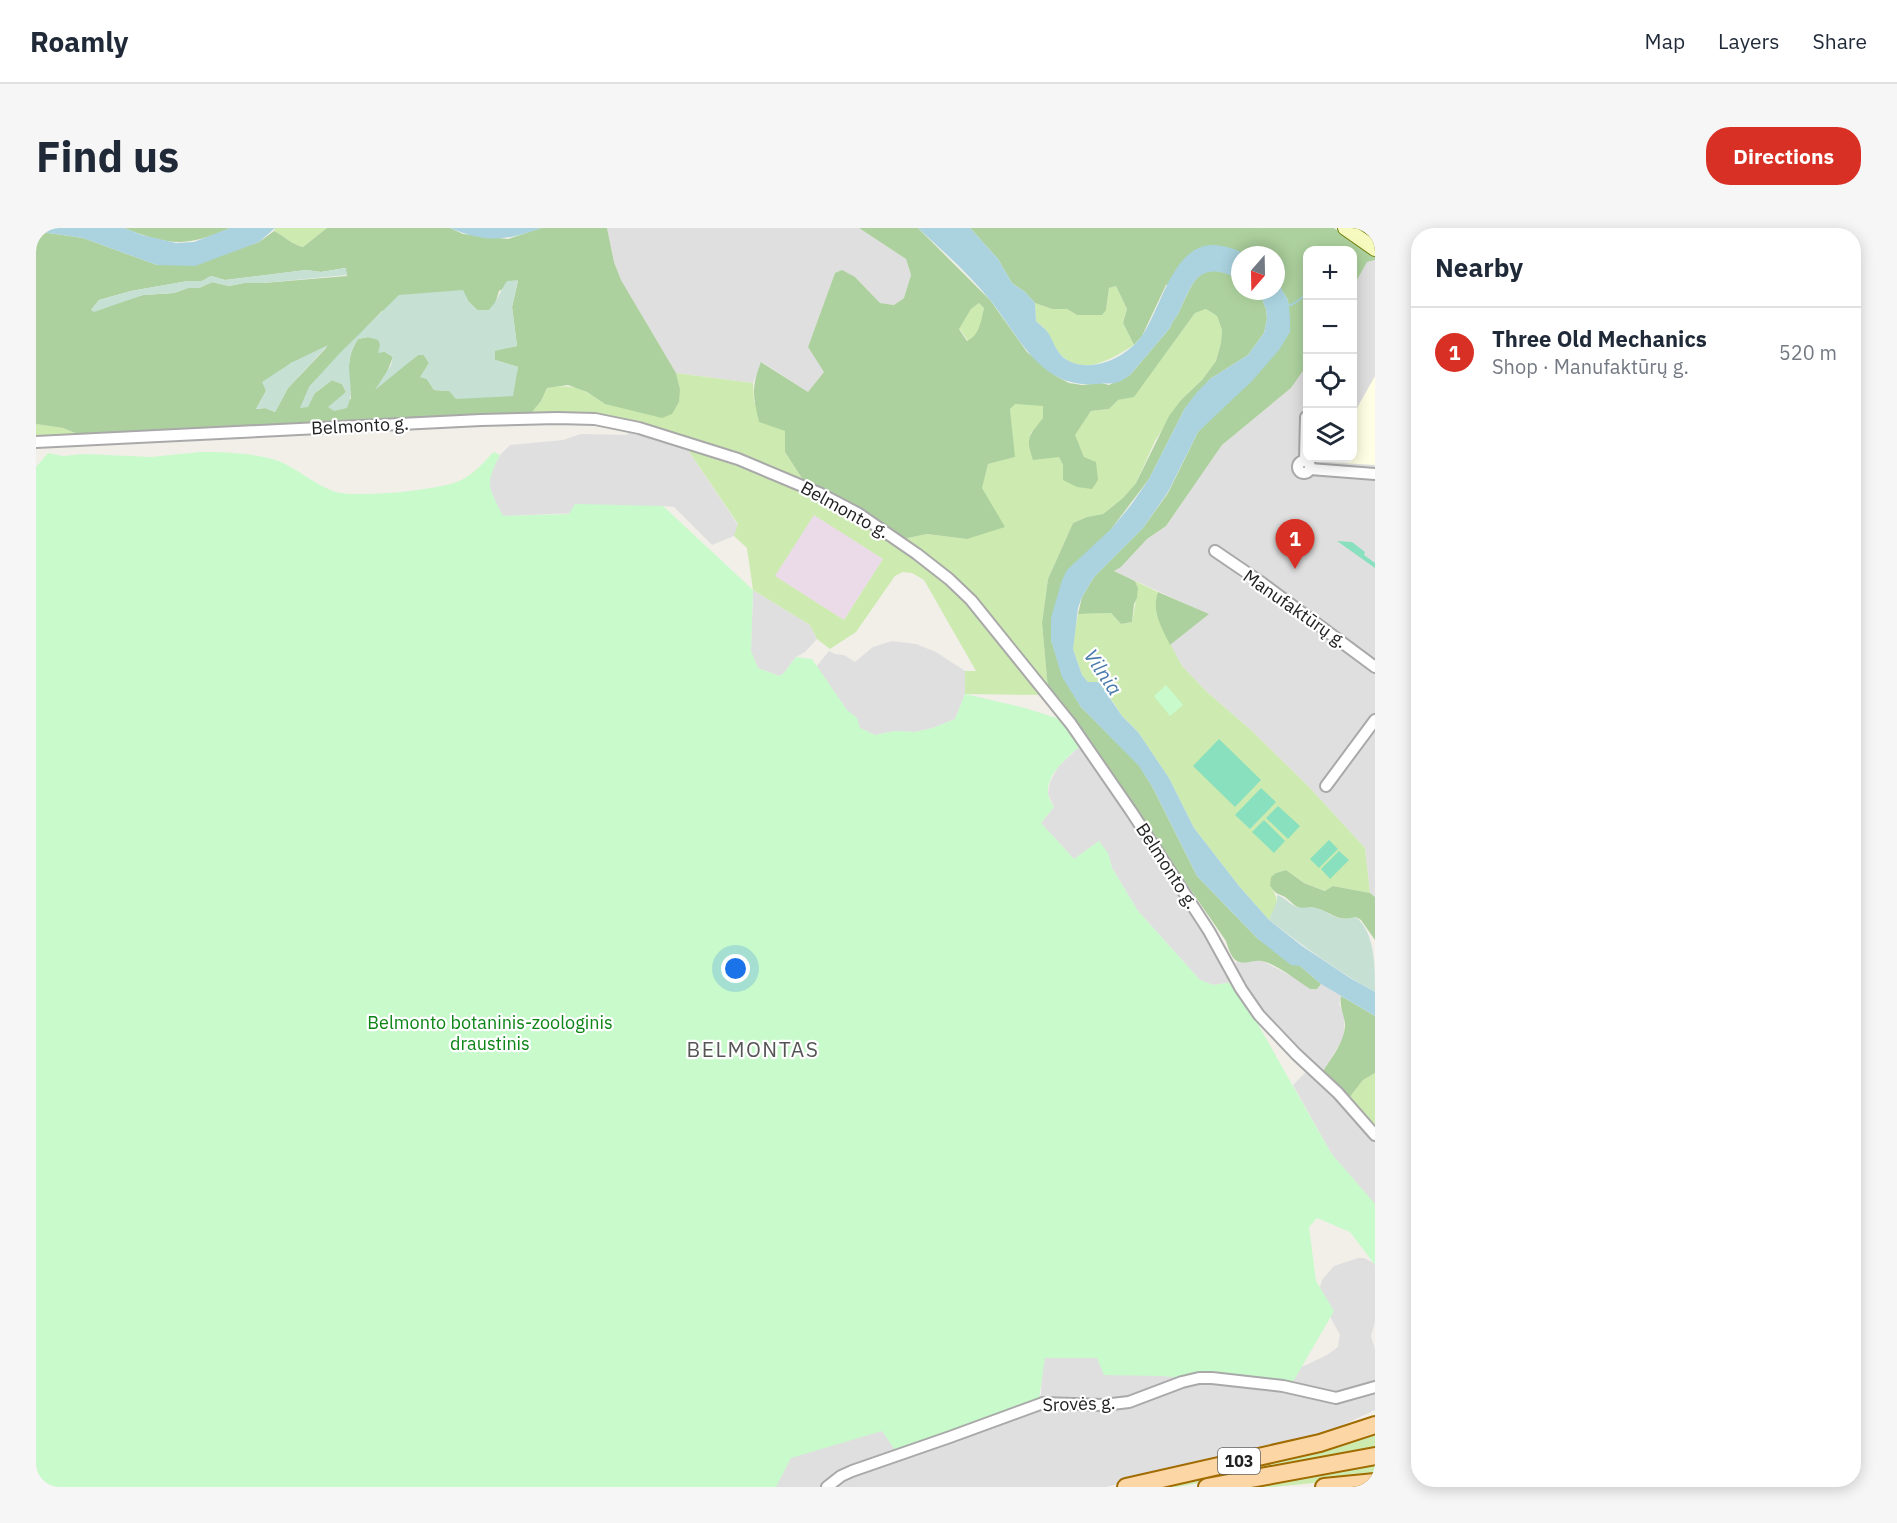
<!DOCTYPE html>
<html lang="en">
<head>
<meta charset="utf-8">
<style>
  :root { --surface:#fff; --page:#f6f6f7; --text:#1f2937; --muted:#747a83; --line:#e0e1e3; --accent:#d93025 }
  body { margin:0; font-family:"IBM Plex Sans",sans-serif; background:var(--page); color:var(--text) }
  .controls { position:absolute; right:18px; top:18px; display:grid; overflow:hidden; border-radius:12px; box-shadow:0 3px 15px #0003 }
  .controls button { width:54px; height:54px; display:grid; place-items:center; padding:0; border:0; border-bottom:2px solid var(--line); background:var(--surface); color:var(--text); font:30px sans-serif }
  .compass { position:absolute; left:1195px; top:18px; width:54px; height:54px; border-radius:50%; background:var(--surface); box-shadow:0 3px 15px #0003; rotate:200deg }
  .you { position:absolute; left:700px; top:741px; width:21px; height:21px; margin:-15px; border:4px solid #fff; border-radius:50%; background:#1a73e8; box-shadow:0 0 0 9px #1a73e833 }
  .badge { display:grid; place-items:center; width:39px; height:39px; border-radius:50%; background:var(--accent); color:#fff; font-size:20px; font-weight:700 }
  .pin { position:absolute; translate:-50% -50px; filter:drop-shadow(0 2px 3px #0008) }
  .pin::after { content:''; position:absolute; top:32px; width:21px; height:18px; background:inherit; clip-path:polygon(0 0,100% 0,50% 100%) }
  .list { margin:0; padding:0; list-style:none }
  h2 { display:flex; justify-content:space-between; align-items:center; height:78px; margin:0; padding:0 24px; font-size:26px }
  h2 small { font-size:20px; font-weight:400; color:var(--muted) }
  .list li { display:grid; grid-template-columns:39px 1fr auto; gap:18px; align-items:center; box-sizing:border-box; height:90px; padding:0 24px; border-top:2px solid var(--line) }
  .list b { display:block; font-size:22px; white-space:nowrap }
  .list p { margin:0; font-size:20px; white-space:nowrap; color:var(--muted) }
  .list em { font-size:20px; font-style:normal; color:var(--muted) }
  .icon { flex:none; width:33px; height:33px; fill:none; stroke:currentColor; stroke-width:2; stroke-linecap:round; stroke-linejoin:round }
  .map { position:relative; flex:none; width:1339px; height:1259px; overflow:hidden; border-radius:24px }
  header { display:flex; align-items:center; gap:36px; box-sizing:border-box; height:84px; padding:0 30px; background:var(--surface); border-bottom:2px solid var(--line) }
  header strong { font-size:28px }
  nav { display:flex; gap:33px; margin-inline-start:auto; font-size:21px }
  .intro { display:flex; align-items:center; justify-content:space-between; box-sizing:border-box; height:144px; padding:0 36px }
  h1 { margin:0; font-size:42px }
  .button { padding:15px 27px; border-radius:24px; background:var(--accent); color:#fff; font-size:21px; font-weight:700 }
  main { display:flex; gap:36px; padding:0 36px }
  aside { flex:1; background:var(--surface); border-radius:24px; box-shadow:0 3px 15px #0003 }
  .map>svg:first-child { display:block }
  .residential { fill:#e0dfdf }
  .industrial { fill:#ebdbe8 }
  .education { fill:#ffffe5 }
  .grass { fill:#cdebb0; fill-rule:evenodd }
  .forest { fill:#add19e; fill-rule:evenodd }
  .wetland { fill:#c6e0d4 }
  .park { fill:#c8facc }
  .pitch { fill:#88e0be }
  .water { fill:#aad3df }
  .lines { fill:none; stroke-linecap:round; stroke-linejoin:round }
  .stream { stroke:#aad3df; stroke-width:2 }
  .street-casing { stroke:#a9a9a9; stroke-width:14 }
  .secondary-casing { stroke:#707d05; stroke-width:16 }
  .primary-casing { stroke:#a06b00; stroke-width:20 }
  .street { stroke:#fff; stroke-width:10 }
  .secondary { stroke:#f7fabf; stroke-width:14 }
  .primary { stroke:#fcd6a4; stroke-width:16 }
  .labels { text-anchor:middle; stroke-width:4.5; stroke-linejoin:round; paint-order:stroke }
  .shield { fill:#fff; stroke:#646464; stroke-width:1.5 }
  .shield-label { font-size:16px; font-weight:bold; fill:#222 }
  .street-label { font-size:18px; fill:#222; stroke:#fff }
  .park-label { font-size:18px; fill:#0c8416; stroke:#fff }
  .water-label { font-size:20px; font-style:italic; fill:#4a7aab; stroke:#fff }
  .quarter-label { font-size:21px; letter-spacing:1.5px; fill:#555; stroke:#fff }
</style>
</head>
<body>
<header>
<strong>Roamly</strong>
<nav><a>Map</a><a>Layers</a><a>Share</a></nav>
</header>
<div class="intro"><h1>Find us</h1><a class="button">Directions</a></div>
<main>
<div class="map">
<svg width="1339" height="1259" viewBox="0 0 1339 1259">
  <rect width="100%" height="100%" fill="#f2efe9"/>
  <g class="residential">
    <path d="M571 0H823L870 31 875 47 868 70 858 77 844 75 819 49 799 45 772 119 789 144 772 164 726 134 717 155 640 145 585 52 578 34Z"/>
    <path d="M1339 32V669L1334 665 1329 620 1273 559 1216 503 1171 464 1146 438 1134 417 1172 386 1078 343 1085 339 1111 311 1130 298 1186 217 1255 160 1271 137 1272 230H1316V83L1318 77 1317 75V59L1331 34Z"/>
    <path d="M592 204 652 222 702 297 698 308 676 317 638 279 627 278 543 285 466 288 453 259 454 245 464 227 474 217 527 212 545 206 591 207Z"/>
    <path d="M717 362 774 397 781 411 769 424 760 429 747 446 743 448 722 440 719 435 715 423Z"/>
    <path d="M856 413 880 416 900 424 929 443V466L919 491 897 500 879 504 859 503 839 507 824 500 820 490 811 482 780 439 793 423 799 426 808 427 819 434 837 419Z"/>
    <path d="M1045 517 1105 605 1198 754 1177 757 1164 752 1102 683 1076 640 1072 626 1062 614 1038 631 1005 595 1018 579 1012 566 1014 554 1022 539Z"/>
    <path d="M1224 732 1281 761 1285 756 1305 768 1303 776 1308 786V809L1286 845 1247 807 1228 785 1197 739 1201 733 1212 734Z"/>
    <path d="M1273 841 1339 913V983L1295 925 1257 857Z"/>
    <path d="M1322 1030H1328L1339 1036V1094L1335 1108 1339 1121V1182L1285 1207 1070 1259H730L754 1217 1005 1167 1006 1131 1008 1127 1268 1138 1291 1127 1302 1119 1303 1112 1304 1107 1282 1066 1286 1052 1298 1038Z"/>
  </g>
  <path class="industrial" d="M778 286 847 331 808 392 738 348Z"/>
  <path class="education" d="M1339 148V237L1274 233V230H1316L1317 187Z"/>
  <g class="grass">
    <path d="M239 0H291L267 19C257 17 248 8 238 3Z"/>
    <path d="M1080 58 1091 81 1087 95 1098 117C1076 131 1048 149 1025 127 1019 121 1017 114 1013 107 1010 101 1005 97 1000 93L999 75 1016 81H1031L1041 87 1070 82 1073 60Z"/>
    <path d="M943 75 948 80C946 93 944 106 932 113L923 100 935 81Z"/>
    <path d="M1170 81 1181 88 1186 102 1185 115 1180 133 1166 152 1145 172 1119 213 1100 255 1087 270 1067 286 1051 289 1037 295 1012 351 1006 395 1012 461 948 380 925 355 867 311 891 306 931 311 952 236 978 229 974 181 979 175 1007 177 1008 190 994 206 1023 229 1027 237 1048 229 1038 207 1055 183 1073 181 1082 172 1098 168 1159 85Z"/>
    <path d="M640 145 717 155 718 174 749 203V224L767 252 620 199 589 191 542 184H496L505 173 511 160C540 156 545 160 569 176L644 161Z"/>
    <path d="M0 196 27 200 44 207 0 210Z"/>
    <path d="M652 222 736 249 777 267 816 287 888 336 915 358 940 384 1007 467 929 466V443H940L888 352 876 345 867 344 859 348 820 404 794 421 781 411 774 397 717 362 711 320 698 308 702 296ZM778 287 847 331 808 392 739 348Z"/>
    <path d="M1099 353 1122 364 1120 372 1128 404 1146 438 1171 464 1216 503 1273 559 1329 620 1334 665 1297 658 1290 663 1268 655 1250 642 1240 645 1234 658C1245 673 1241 677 1233 692L1203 658 1158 600 1133 550 1102 504 1086 488 1070 463 1052 454 1046 447 1037 421V412L1042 386 1075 385 1085 396 1096 394 1102 360Z"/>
    <path d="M1339 845V900L1313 870 1327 852Z"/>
    <path d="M1339 1203V1222L1141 1259H1113Z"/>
    <path d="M1339 1232V1249L1237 1259H1198Z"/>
  </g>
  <g class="forest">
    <path d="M88 0H194C150 20 132 17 88 0Z"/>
    <path d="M291 0H414L427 6 472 11 505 0H571L578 34 585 52 640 145 644 161 643 174 636 186 626 190 569 176 551 164 532 157 511 160 505 173 496 184 44 207 27 200 0 196V6L6 4 47 10 121 37 205 20 223 14 238 3C248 8 257 17 267 19ZM309 40 311 48 227 55H208L193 58 176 54 163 60H152L138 65 107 67 55 82 63 72 95 63 152 53H166L175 48 189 52 270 42 285 44ZM482 53 476 79 481 118 459 122V132L482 139 478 153 413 163 398 162 391 151 385 149 393 135 388 127H382L366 139 351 144 357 129 349 124 342 111 332 109 322 111C309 130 313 149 315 171L301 174 310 164 306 156 296 152 279 165 273 159 346 83 433 74 441 82H453L459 76 463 63ZM291 119 252 160 239 184 229 180 220 181 230 163 229 158 255 135Z"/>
    <path d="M823 0H882L954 72 991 124 1020 148 1033 155 1046 157 1065 155 1073 157 1094 147 1134 100C1136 93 1140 90 1143 84 1159 51 1162 31 1204 51V63H1219L1224 66 1230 81 1231 91 1228 105 1212 127 1174 151 1149 180 1113 251 1076 300 1015 412 1027 449 1045 479 1103 537 1117 560 1161 648 1222 711 1264 738 1285 756 1281 761H1274C1262 753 1239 735 1225 733 1218 732 1209 737 1201 733 1195 730 1192 719 1190 713L1105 590 1012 461 1006 395 1012 351 1037 295 1051 289 1067 286 1087 270 1100 255 1133 188 1145 172 1166 152 1180 133 1185 115 1186 102 1181 88 1170 81 1159 85 1098 169 1082 172 1073 181 1055 183 1039 207 1048 229 1060 234 1062 252 1056 261 1041 259 1027 252V237L1023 229 997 232C989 209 993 208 1007 190V178L979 176 974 181 979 229 952 236 946 260 969 299 931 311 891 306 867 311 813 275 767 252 749 224V203L723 194C717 168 715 160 725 134L772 164 788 144 772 119 799 45 806 42 819 49 844 75 858 77 868 70 875 47 870 31ZM943 75 948 80C945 92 944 107 931 113L923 101 935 81Z"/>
    <path d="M934 0H1298L1339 29V32L1331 34 1317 59 1316 22H1272L1271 137 1255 160 1186 217 1130 298 1111 311 1085 339 1078 343 1099 353 1102 360 1101 370 1098 376 1096 394 1085 396 1075 385 1042 386 1046 369 1058 349 1107 300 1132 265 1162 204 1254 104 1252 72 1240 52V27H1210L1205 24 1130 57 1106 108 1098 117 1087 95 1091 81 1080 58 1073 60 1070 82 1066 87H1041L1031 81H1016L999 75 989 64 976 55 962 31Z"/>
    <path d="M1122 364 1173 386 1134 417C1126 400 1115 383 1122 364Z"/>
    <path d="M1250 642 1268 655 1289 663 1297 658 1334 665 1339 669V712L1325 692 1320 689C1301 695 1296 684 1279 680 1271 678 1277 680 1270 681 1260 681 1256 674 1249 669 1241 665 1241 667 1234 658L1235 649 1240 645Z"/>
    <path d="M1305 768 1339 788V845L1327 852 1313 870 1286 845C1295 830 1309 814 1309 796 1308 786 1303 778 1305 768Z"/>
  </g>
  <g class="wetland">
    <path d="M310 40 311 47 227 55H208L193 58 176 54 163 60H152L138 65 107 67 58 84 55 82 63 72 95 63 152 53H166L175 48 189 52 270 42 285 44Z"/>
    <path d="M482 52 476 79 481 118 459 123V132L482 139 477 168 420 171 413 163 398 162 391 151 384 149 393 135 388 127H382L339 162 355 137 357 129 349 124 342 125 344 117 342 112 332 109 322 111C303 140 322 155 311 180L298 183 292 179 310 164 306 156 296 152 279 165 272 179 264 180 273 159 303 126 363 67 427 62 433 74 441 82H453C461 74 464 63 471 53Z"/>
    <path d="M292 117 252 160 239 184 229 180 220 181 230 163 226 154 255 135Z"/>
    <path d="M1241 667C1250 670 1253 676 1261 679 1268 681 1273 678 1280 680 1296 685 1301 695 1320 689 1339 705 1339 737 1339 764 1301 743 1267 718 1233 692L1241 673Z"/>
  </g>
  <g class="park">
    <path d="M164 224C188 224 222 225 245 234 263 242 278 256 297 263 316 271 404 262 423 253 438 247 447 234 458 224L464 227C448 258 453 259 467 288L533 286 539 276 627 278 717 362 715 423 722 440 743 448 747 446 760 429 776 431 811 482 821 490 824 500 839 507 859 503 879 504 897 500 919 491 929 466 989 480 1027 492 1045 517C1032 529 1010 546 1012 565 1012 570 1016 575 1018 579L1005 595 1038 631 1063 613 1072 625 1076 640 1102 683 1164 752 1177 757 1198 754 1295 925 1339 976V1037L1314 1004 1281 990 1273 999 1280 1053 1298 1083 1254 1159 1126 1148 1068 1147 1061 1130H1009L1003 1171 859 1222 846 1203 755 1230 740 1259H0V239L12 225 27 228 49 226 115 229Z"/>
    <path d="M1130 457 1147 477 1134 488 1118 468Z"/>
  </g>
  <g class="pitch">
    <path d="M1301 313 1316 314 1329 324 1328 327 1339 335V340Z"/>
    <path d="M1183 511 1225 552 1199 579 1157 538Z"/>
    <path d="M1225 560 1240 574 1214 601 1199 587Z"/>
    <path d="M1242 578 1264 598 1252 611 1230 590Z"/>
    <path d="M1228 592 1249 613 1238 625 1216 604Z"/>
    <path d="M1293 612 1302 621 1283 640 1274 631Z"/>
    <path d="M1303 623 1313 632 1294 651 1285 641Z"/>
  </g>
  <g class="water">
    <path d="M0 0H88L106 7 140 15 158 14 194 0H239L223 14 159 38 121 37 47 10 6 4 0 6Z"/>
    <path d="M414 0H505C470 13 450 15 414 0Z"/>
    <path d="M882 0H934L962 31 976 55 989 64 999 75 1000 93C1004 97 1010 101 1013 106 1019 117 1022 129 1035 134 1059 144 1090 129 1105 109 1125 83 1136 15 1179 17 1190 18 1201 21 1210 27H1204V51C1163 32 1158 51 1143 84 1140 90 1136 93 1134 100L1094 147C1078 159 1076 154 1060 156 1004 161 983 108 954 72 933 46 907 23 882 0Z"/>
    <path d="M1240 52 1252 72 1254 89V104L1243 122 1216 153 1162 204 1132 264 1107 300 1058 349 1046 369 1042 380 1037 421 1046 447 1052 454H1063L1086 488 1102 504 1133 550 1158 600 1203 658 1233 692 1266 718 1314 750 1339 764V788L1285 756 1264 738 1255 737 1222 711 1161 648 1117 560 1103 538 1045 479 1026 449 1015 412V390L1026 352 1031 342 1076 300 1095 277 1113 251 1149 180 1161 164 1174 151 1212 127 1228 105 1231 91 1230 81 1224 66 1219 63H1240Z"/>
  </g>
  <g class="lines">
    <path class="stream" d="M1251 78C1259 76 1269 69 1272 61"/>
    <g class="street-casing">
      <g id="street">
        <path d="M0 214 445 192 521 190 559 191 603 200 702 231 783 265 823 286 881 326 913 351 935 372 1035 496 1095 583 1173 703 1205 761 1223 787 1260 826 1302 865 1339 907"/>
        <circle cx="1268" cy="239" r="6"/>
        <path d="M1269 233 1270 189"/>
        <path d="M1274 241 1339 246"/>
        <path d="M1179 323 1226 355 1339 439"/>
        <path d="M1290 558 1339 492"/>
        <path d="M791 1259 805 1248 816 1243 914 1209 1007 1175 1067 1177 1093 1174 1146 1154 1163 1150H1176L1247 1158 1300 1170 1339 1159"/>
      </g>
    </g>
    <g class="secondary-casing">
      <path id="secondary" d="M1309 0 1339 21"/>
    </g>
    <g class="primary-casing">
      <g id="primary">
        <path d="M1090 1259 1284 1215 1339 1197"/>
        <path d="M1171 1259 1339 1228"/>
        <path d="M1288 1259 1339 1254"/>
      </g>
    </g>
    <use href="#street" class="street"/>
    <use href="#secondary" class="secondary"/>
    <use href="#primary" class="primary"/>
  </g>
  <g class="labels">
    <rect class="shield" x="1182" y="1220" width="42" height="26" rx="4.5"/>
    <g class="shield-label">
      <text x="1203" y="1239">103</text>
    </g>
    <g class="street-label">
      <text transform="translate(324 198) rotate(-3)" y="6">Belmonto g.</text>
      <text transform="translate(809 282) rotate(29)" y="6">Belmonto g.</text>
      <text transform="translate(1259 381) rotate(35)" y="6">Manufaktūrų g.</text>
      <text transform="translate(1131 638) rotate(57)" y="6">Belmonto g.</text>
      <text transform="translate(1043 1176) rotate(-2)" y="6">Srovės g.</text>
    </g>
    <g class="park-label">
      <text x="454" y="801">Belmonto botaninis-zoologinis<tspan x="454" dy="21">draustinis</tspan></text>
    </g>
    <g class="water-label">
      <text transform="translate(1067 444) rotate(56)" y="7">Vilnia</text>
    </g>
    <g class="quarter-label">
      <text x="717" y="829">BELMONTAS</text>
    </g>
  </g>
</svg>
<div class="controls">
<button>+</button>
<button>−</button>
<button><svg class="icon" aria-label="locate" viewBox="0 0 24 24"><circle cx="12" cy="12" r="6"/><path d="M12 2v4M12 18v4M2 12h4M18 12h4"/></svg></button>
<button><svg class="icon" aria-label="layers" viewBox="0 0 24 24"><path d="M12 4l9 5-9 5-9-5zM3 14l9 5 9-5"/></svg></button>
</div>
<svg class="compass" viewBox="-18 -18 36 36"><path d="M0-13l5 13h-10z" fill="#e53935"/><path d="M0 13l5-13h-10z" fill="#747a83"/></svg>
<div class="you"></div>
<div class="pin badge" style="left:1259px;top:341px">1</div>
</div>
<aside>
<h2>Nearby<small></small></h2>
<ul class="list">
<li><span class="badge">1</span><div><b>Three Old Mechanics</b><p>Shop · Manufaktūrų g.</p></div><em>520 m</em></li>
</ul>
</aside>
</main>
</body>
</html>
